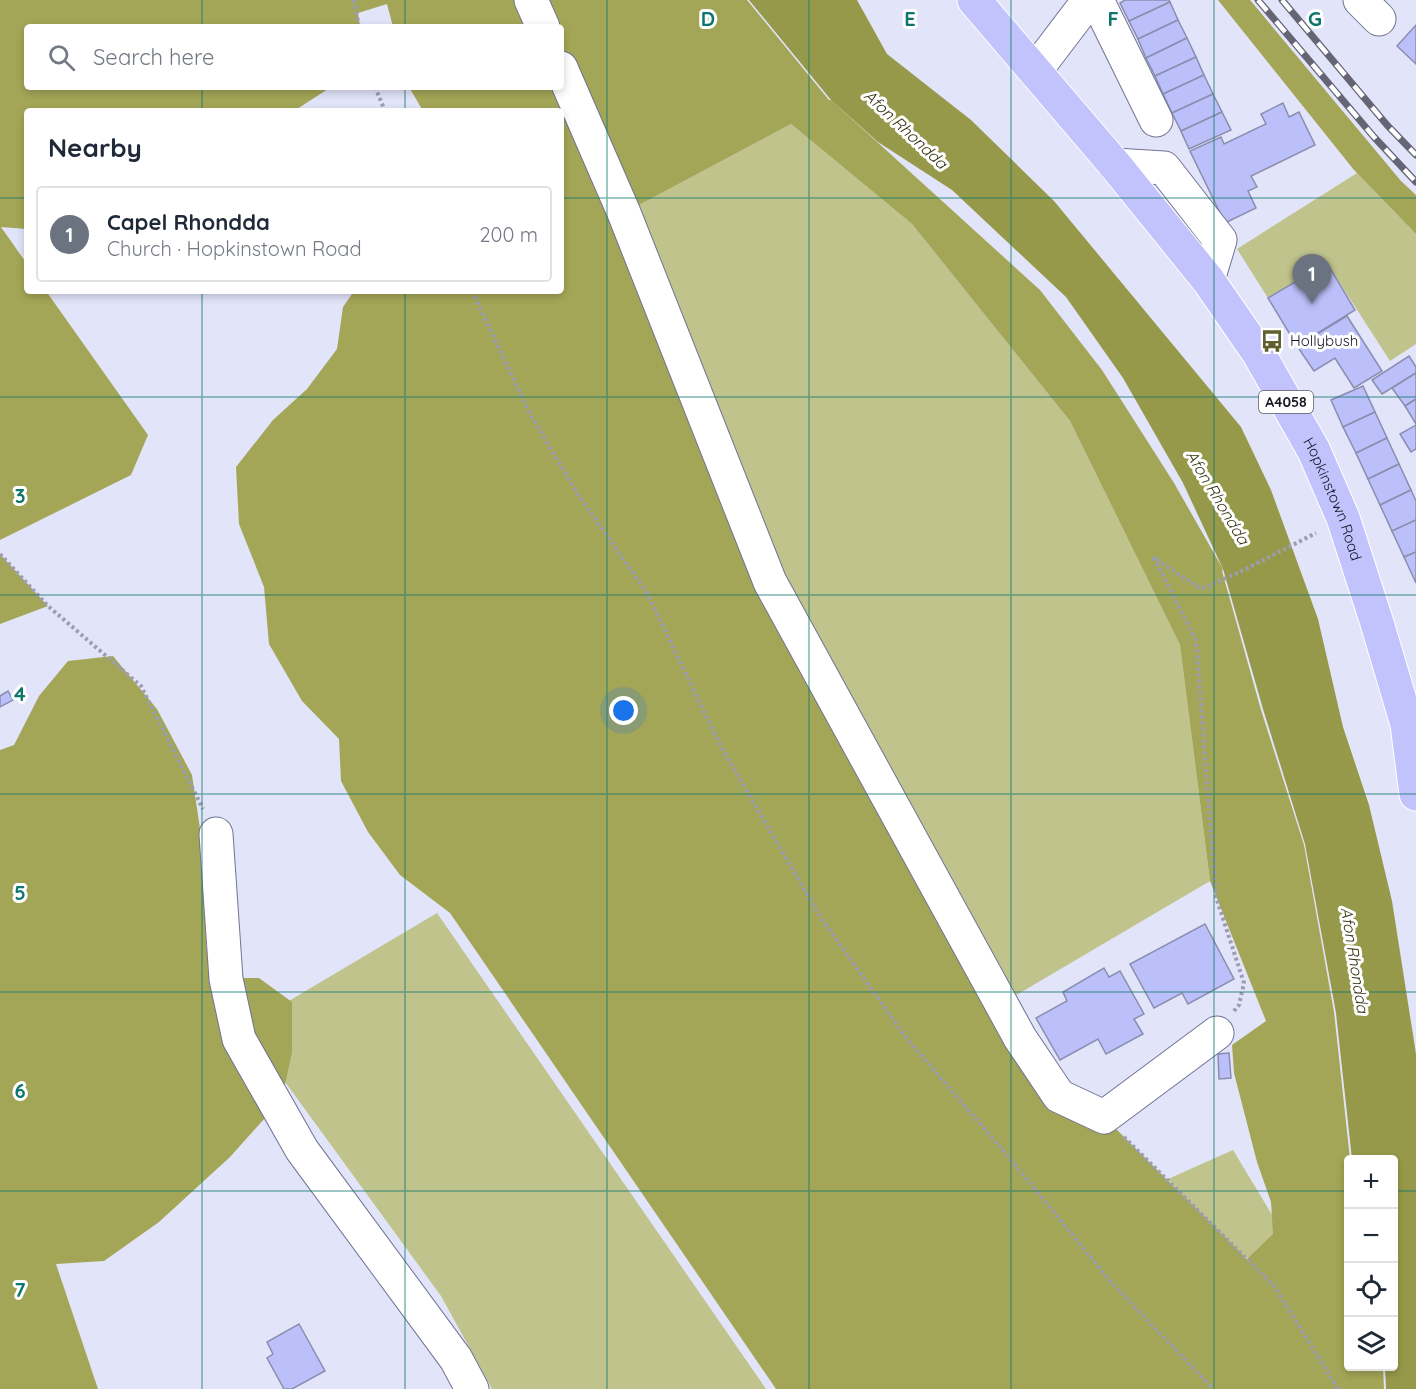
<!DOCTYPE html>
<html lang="en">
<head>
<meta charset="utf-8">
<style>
  :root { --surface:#fff; --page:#f6f6f7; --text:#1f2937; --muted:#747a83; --line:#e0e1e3; --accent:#5f602e }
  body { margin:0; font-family:Quicksand,sans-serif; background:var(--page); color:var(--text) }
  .controls { position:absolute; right:18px; bottom:18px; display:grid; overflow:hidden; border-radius:6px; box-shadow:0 3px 9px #0003 }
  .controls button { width:54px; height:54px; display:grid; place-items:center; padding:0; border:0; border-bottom:2px solid var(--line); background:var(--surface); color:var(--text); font:30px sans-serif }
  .you { position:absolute; left:624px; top:711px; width:21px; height:21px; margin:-15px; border:4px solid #fff; border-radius:50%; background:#1a73e8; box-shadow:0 0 0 9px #1a73e833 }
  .badge { display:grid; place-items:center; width:39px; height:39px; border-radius:50%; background:var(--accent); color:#fff; font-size:20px; font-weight:700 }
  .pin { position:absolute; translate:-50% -50px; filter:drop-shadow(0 2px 3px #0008) }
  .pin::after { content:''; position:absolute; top:32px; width:21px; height:18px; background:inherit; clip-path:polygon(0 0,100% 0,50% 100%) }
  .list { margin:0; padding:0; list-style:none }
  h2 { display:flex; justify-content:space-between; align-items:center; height:78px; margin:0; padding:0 24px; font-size:26px }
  h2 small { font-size:20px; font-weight:400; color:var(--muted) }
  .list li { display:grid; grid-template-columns:39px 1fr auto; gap:18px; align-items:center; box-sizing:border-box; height:96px; margin:0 12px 12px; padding:0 12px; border:2px solid var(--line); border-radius:6px }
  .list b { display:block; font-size:22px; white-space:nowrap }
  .list p { margin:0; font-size:20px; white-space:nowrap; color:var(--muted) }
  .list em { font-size:20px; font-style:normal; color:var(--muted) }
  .icon { flex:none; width:33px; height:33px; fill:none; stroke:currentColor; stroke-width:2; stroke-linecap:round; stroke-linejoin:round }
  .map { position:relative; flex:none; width:1416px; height:1389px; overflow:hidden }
  .search { position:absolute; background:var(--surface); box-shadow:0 3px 9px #0003; left:24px; top:24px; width:540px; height:66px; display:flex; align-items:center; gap:15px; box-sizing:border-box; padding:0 21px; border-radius:6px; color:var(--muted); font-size:22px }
  .panel { position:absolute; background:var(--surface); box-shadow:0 3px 9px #0003; left:24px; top:108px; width:540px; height:186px; border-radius:6px }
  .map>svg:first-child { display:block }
  .green { fill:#c1c38c }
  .forest { fill:#a4a657; fill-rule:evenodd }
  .water { fill:#97994a }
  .building { fill:#bcc0fa; stroke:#8a8dae; stroke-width:1.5 }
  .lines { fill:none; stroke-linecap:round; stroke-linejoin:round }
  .minor-casing { stroke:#717394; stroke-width:35 }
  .major-casing { stroke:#fff; stroke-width:35 }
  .path { stroke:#9c9db0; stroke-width:4; stroke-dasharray:3 3; stroke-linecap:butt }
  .minor { stroke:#fff; stroke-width:33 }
  .major { stroke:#c2c3fd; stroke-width:33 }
  .rail-casing { stroke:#656576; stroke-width:7 }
  .rail { stroke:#fff; stroke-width:4.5; stroke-dasharray:14; stroke-linecap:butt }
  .grid { fill:none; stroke:#0f766e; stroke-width:1.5; stroke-opacity:0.55 }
  .labels { text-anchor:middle; stroke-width:6; stroke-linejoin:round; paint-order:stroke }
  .shield { fill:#fff; stroke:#5d5d66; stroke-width:1.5 }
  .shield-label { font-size:14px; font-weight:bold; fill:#171724 }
  .poi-label { font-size:15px; fill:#171724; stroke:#fff; text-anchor:start }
  .street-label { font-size:15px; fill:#171724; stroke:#fff }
  .water-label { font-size:16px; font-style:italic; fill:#343411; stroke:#fff }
  .grid-label { font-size:20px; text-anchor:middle; font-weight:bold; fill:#0f766e; stroke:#fff; stroke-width:6; stroke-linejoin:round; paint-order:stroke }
</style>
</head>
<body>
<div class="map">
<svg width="1416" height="1389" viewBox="0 0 1416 1389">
  <rect width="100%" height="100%" fill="#e2e4fa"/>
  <g class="green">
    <path d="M791 124 912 224 1070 421 1180 645 1210 881 1001 1004 770 582 624 213Z"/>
    <path d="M1357 173 1416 234V344L1390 361 1327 263 1268 298 1237 249Z"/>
    <path d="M437 913 766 1389H492L441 1296 245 1027Z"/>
    <path d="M1233 1150 1280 1228 1266 1267 1231 1250 1168 1179Z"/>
  </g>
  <g class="forest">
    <path d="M0 0H747L829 100H831L1040 290 1102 370 1174 483 1223 569 1222 571 1261 710 1304 845 1334 1012 1350 1159 1348 1160V1366L1383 1367 1384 1389H776L450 913 400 875 368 832 341 781 339 739 302 701 269 644 264 587 239 524 236 467 273 420 307 389 337 349 343 307 354 291H561V111H423L409 87H561V27H393L387 4 358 13 360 27H27V87H331L294 111H27V229L1 227 27 264V291H46L148 435 131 475 0 540ZM791 124 912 224 1070 421 1180 645 1210 881 1266 1021 1232 1045 1234 1073 1257 1162 1271 1202 1273 1234 1247 1259 1103 1116 1020 1038 770 582 624 213Z"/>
    <path d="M1218 0H1250L1401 181 1416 195V234L1354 170Z"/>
    <path d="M0 554 48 606 0 624Z"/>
    <path d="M113 656 157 709 192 775 205 862 206 945 212 978H259L292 1002V1052L282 1099 230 1157 159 1222 104 1261 56 1264 98 1389H0V750L14 745 39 696 68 661Z"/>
  </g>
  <path class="water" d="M749 0H857L887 54 971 120 1054 201 1241 427 1271 490 1318 619 1343 727 1369 805 1392 901 1416 1054V1389H1386L1385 1367 1394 1366V1160L1352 1159 1336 1013 1305 844 1263 709 1223 569 1183 483 1123 378 1066 297 952 190 878 142 831 100Z"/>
  <g class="building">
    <path d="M1125 0H1169L1170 2 1129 21 1120 3Z"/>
    <path d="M1170 2 1178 20 1138 39 1129 21Z"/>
    <path d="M1178 20 1187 38 1146 58 1138 39Z"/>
    <path d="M1416 25V64L1397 46Z"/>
    <path d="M1187 38 1196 57 1155 76 1146 58Z"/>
    <path d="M1196 57 1204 75 1163 94 1155 76Z"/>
    <path d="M1204 75 1213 94 1172 113 1163 94Z"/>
    <path d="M1213 94 1222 112 1181 131 1172 113Z"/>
    <path d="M1283 103 1289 117 1299 112 1315 145 1251 176 1257 187 1248 191 1256 208 1225 223 1190 151 1221 137 1224 144 1266 124 1261 114Z"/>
    <path d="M1222 112 1231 130 1189 149 1181 131Z"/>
    <path d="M1327 263 1355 310 1297 346 1268 298Z"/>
    <path d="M1347 316 1382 371 1354 388 1335 358 1314 371 1297 346Z"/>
    <path d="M1409 356 1416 367V373L1382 394 1372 380Z"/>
    <path d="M1416 373V399L1405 406 1392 388Z"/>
    <path d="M1363 386 1375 412 1343 427 1331 400Z"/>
    <path d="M1416 399V424L1405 406Z"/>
    <path d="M1375 412 1387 438 1356 453 1343 427Z"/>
    <path d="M1416 425V449L1411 452 1400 434Z"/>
    <path d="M1387 438 1399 464 1368 479 1356 453Z"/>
    <path d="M1399 464 1411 490 1380 505 1368 479Z"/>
    <path d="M1411 490 1416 501V520L1392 531 1380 505Z"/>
    <path d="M1416 520V552L1404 557 1392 531Z"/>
    <path d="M1416 552V583L1404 557Z"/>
    <path d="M8 691 13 700 0 707V696Z"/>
    <path d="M1205 924 1234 979 1188 1004 1182 993 1154 1008 1130 964Z"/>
    <path d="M1104 968 1109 977 1120 971 1144 1014 1134 1019 1143 1034 1106 1054 1098 1039 1060 1060 1036 1018 1067 1001 1063 992Z"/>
    <path d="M1229 1053 1231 1078 1219 1079 1218 1054Z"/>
    <path d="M299 1324 325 1371 292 1389H284L267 1358 273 1354 267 1342Z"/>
  </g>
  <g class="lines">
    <g class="minor-casing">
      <g id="minor">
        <path d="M531 0 543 27"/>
        <path d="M1097 0 1156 120"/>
        <path d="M1360 0 1379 19"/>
        <path d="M561 68 624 213 770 582 1020 1038 1059 1096 1104 1117 1217 1033"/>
        <path d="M1035 71 1089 0"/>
        <path d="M1115 165 1164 168 1220 240 1208 280"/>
        <path d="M216 834 226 979 239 1039 302 1150 456 1359 472 1389"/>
      </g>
    </g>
    <g class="major-casing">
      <g id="major">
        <path id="s1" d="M974 0 1115 165 1208 280 1259 354 1314 451 1343 518 1377 623 1407 724 1416 794"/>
      </g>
    </g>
    <g class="path">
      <path d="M354 0 359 27"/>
      <path d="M375 87 385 111"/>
      <path d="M472 291 529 412 577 493 647 593 720 745 821 918 907 1039 1007 1155 1110 1281 1213 1389"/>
      <path d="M0 554 48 606 141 686 203 809"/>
      <path d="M1234 1011 1239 1005 1244 983 1216 897 1196 641 1154 558 1201 589 1240 572 1316 533"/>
      <path d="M1124 1137 1274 1286 1338 1389"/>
    </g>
    <use href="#minor" class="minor"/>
    <use href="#major" class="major"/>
    <g class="rail-casing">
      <g id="rail">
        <path d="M1258 0 1374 137 1416 182"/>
        <path d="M1282 0 1387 125 1416 155"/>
      </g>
    </g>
    <use href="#rail" class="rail"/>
  </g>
  <path class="grid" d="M202 0V27M405 0V27M607 0V1389M809 0V1389M1011 0V1389M1214 0V1389M202 87V111M405 87V111M0 198H27M561 198H1416M202 291V1389M405 291V1389M0 397H1416M0 595H1416M0 794H1416M0 992H1416M0 1191H1348M1394 1191H1416"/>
  <defs>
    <g id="bus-bare" transform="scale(1.8)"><path d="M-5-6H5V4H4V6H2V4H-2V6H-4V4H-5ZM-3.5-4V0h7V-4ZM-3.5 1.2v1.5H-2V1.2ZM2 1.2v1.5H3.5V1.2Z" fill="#5f602e" stroke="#fff" stroke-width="2.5" paint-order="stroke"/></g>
  </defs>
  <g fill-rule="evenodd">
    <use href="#bus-bare" x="1272" y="341"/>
  </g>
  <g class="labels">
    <rect class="shield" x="1259" y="391" width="54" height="22" rx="4.5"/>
    <g class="shield-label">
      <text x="1286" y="407">A4058</text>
    </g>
    <g class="poi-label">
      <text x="1290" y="346">Hollybush</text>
    </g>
    <g class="street-label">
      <text dy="5" stroke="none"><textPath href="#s1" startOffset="618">Hopkinstown Road</textPath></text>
    </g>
    <g class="water-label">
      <text transform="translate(906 129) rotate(43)" y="6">Afon Rhondda</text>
      <text transform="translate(1218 497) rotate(59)" y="6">Afon Rhondda</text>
      <text transform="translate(1355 960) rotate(81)" y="6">Afon Rhondda</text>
    </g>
  </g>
  <g class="grid-label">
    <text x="708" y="26">D</text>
    <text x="910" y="26">E</text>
    <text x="1113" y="26">F</text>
    <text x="1315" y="26">G</text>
    <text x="20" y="503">3</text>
    <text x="20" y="701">4</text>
    <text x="20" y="900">5</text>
    <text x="20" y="1098">6</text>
    <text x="20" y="1297">7</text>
  </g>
</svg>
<div class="controls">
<button>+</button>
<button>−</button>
<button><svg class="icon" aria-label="locate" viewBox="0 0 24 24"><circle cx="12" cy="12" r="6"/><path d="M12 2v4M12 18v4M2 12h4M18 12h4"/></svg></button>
<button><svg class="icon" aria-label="layers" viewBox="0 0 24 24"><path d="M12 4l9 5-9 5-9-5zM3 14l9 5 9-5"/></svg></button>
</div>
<div class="you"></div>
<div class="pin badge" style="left:1312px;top:304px;background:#6b7280">1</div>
<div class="search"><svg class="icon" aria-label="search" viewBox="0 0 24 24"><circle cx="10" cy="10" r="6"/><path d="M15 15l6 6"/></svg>Search here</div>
<section class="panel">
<h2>Nearby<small></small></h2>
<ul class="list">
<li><span class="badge" style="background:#6b7280">1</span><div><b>Capel Rhondda</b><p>Church · Hopkinstown Road</p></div><em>200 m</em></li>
</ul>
</section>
</div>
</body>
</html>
